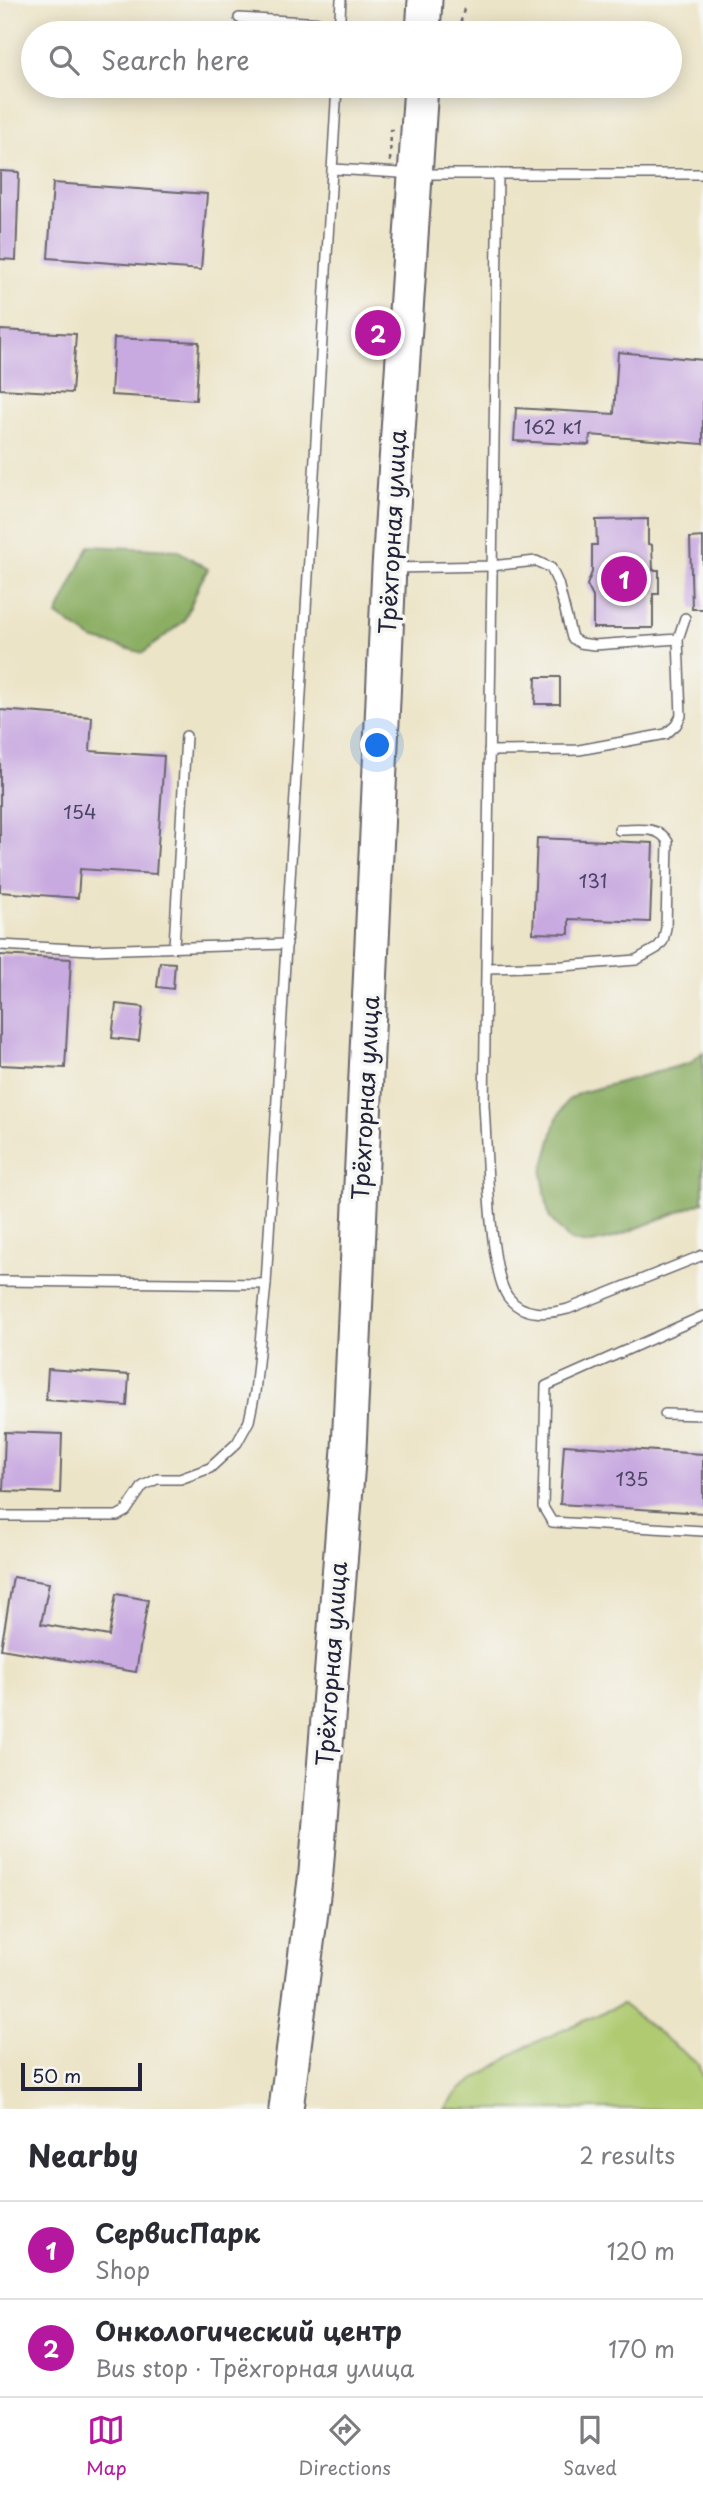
<!DOCTYPE html>
<html lang="en">
<head>
<meta charset="utf-8">
<style>
  :root { --surface:#fff; --page:#f2f2f3; --text:#2b2b33; --muted:#7c7c81; --line:#e1e1e2; --accent:#b5179e }
  body { margin:0; font-family:"Playpen Sans",sans-serif; background:var(--page); color:var(--text) }
  .scale { position:absolute; left:21px; bottom:18px; width:121px; box-sizing:border-box; padding-left:7px; border:4px solid #22223b; border-top:0; font-size:19px; line-height:24px; white-space:nowrap; color:#22223b; -webkit-text-stroke:5px #f6f6f2; paint-order:stroke }
  .you { position:absolute; left:378px; top:746px; width:24px; height:24px; margin:-18px; border:5px solid #fff; border-radius:50%; background:#1a73e8; box-shadow:0 0 0 10px #1a73e833 }
  .badge { display:grid; place-items:center; width:46px; height:46px; border-radius:50%; background:var(--accent); color:#fff; font-size:23px; font-weight:700 }
  .pin { position:absolute; translate:-50% -50%; border:4px solid #fff; box-shadow:0 2px 7px #0006 }
  .list { margin:0; padding:0; list-style:none }
  h2 { display:flex; justify-content:space-between; align-items:center; height:91px; margin:0; padding:0 28px; font-size:30px }
  h2 small { font-size:23px; font-weight:400; color:var(--muted) }
  .list li { display:grid; grid-template-columns:46px 1fr auto; gap:21px; align-items:center; box-sizing:border-box; height:98px; padding:0 28px; border-top:2px solid var(--line) }
  .list b { display:block; font-size:26px; white-space:nowrap }
  .list p { margin:0; font-size:23px; white-space:nowrap; color:var(--muted) }
  .list em { font-size:23px; font-style:normal; color:var(--muted) }
  .icon { flex:none; width:38px; height:38px; fill:none; stroke:currentColor; stroke-width:2; stroke-linecap:round; stroke-linejoin:round }
  .map { position:relative; flex:none; width:703px; height:2109px; overflow:hidden }
  .search { position:absolute; background:var(--surface); box-shadow:0 4px 18px #0003; left:21px; right:21px; top:21px; height:77px; display:flex; align-items:center; gap:18px; box-sizing:border-box; padding:0 24px; border-radius:38px; color:var(--muted); font-size:26px }
  .sheet { height:287px; background:var(--surface) }
  nav { display:flex; justify-content:space-around; align-items:center; box-sizing:border-box; height:98px; border-top:2px solid var(--line); background:var(--surface); font-size:19px; color:var(--muted) }
  nav a { display:grid; justify-items:center; gap:4px }
  nav .on { color:var(--accent) }
  .map>svg:first-child { display:block }
  .green { fill:#afca71; stroke:#687656; stroke-width:2 }
  .forest { fill:#8bae63; stroke:#56684f; stroke-width:2 }
  .building { fill:#c8a9e0 }
  .lines { fill:none; stroke-linecap:round; stroke-linejoin:round }
  .lane-casing { stroke:#69666c; stroke-width:12 }
  .highway-casing { stroke:#69666c; stroke-width:37 }
  .path { stroke:#69666c; stroke-width:2.5; stroke-dasharray:5 5; stroke-linecap:butt }
  .lane { stroke:#fff; stroke-width:9 }
  .highway { stroke:#fff; stroke-width:33 }
  .labels { text-anchor:middle; stroke-width:7; stroke-linejoin:round; paint-order:stroke }
  .number-label { font-size:19px; fill:#4c4464 }
  .street-label { font-size:23px; fill:#22223b; stroke:#f6f6f2 }
</style>
</head>
<body>
<div class="map">
<svg width="703" height="2109" viewBox="0 0 703 2109">
  <rect width="100%" height="100%" fill="#f6f6f2"/>
  <filter id="ink" filterUnits="userSpaceOnUse"><feTurbulence type="fractalNoise" baseFrequency=".0143" numOctaves="2"/><feDisplacementMap in="SourceGraphic" scale="14" xChannelSelector="R" yChannelSelector="G"/><feConvolveMatrix kernelMatrix="1 2 1 2 8 2 1 2 1" color-interpolation-filters="sRGB"/></filter>
  <filter id="wash" filterUnits="userSpaceOnUse"><feTurbulence type="fractalNoise" baseFrequency=".00686" numOctaves="4" result="noise"/><feDisplacementMap in="SourceGraphic" scale="28" xChannelSelector="R" yChannelSelector="G"/><feGaussianBlur stdDeviation="1.57" result="paint"/><feColorMatrix in="noise" values="0 0 0 0 0 0 0 0 0 0 0 0 0 0 0 0 0 1.4 0 .05"/><feComposite in="paint" operator="in"/></filter>
  <g filter="url(#wash)">
    <rect width="100%" height="100%" fill="#ece4c7"/>
    <path class="green" d="M622 2004 698 2064 703 2080V2109H445L459 2090 525 2047Z"/>
    <g class="forest">
      <path d="M89 546 177 550 208 569 200 583 184 621 143 653 92 639 57 615Z"/>
      <path d="M703 1052V1202L610 1239 587 1244 569 1240 549 1217 542 1173 557 1118 567 1101 580 1093 690 1063Z"/>
    </g>
    <g id="blocks">
      <g class="building">
        <path d="M0 171 19 172 16 260 0 259Z"/>
        <path d="M53 183 207 194 201 270 48 258Z"/>
        <path d="M0 330 76 334 72 393 0 389Z"/>
        <path d="M114 338 199 342 196 400 111 395Z"/>
        <path d="M618 352 703 360V444L590 435 589 445 514 441 516 408 614 414Z"/>
        <path d="M648 519V544L652 545 653 570H659V594H653V628H593V597L587 585 592 572V545H597L596 520Z"/>
        <path d="M703 537V609H692L690 538Z"/>
        <path d="M536 677H560V704H535Z"/>
        <path d="M0 710 92 717 90 751 164 756 156 874 80 869 78 898 0 892Z"/>
        <path d="M537 838 653 843 650 922 569 919V934L533 933Z"/>
        <path d="M0 955 71 959 65 1068 0 1065Z"/>
        <path d="M160 962 175 963 173 989 157 987Z"/>
        <path d="M116 1004 143 1007 139 1041 112 1038Z"/>
        <path d="M48 1369 129 1375 127 1406 46 1400Z"/>
        <path d="M5 1432 62 1434 60 1493 3 1491Z"/>
        <path d="M564 1445 703 1454V1513L560 1504Z"/>
        <path d="M13 1577 49 1583 41 1624 109 1636 116 1594 148 1600 136 1672 1 1649Z"/>
      </g>
    </g>
  </g>
  <g filter="url(#ink)">
    <use href="#blocks" fill-opacity="0" stroke="#69666c" stroke-width="2"/>
    <g class="lines">
      <g class="lane-casing">
        <g id="lane">
          <path d="M239 18 340 24"/>
          <path d="M339 33 341 0"/>
          <path d="M333 169 417 174H703"/>
          <path d="M498 174 484 1105C487 1144 488 1270 508 1297 523 1317 548 1314 568 1309L703 1255"/>
          <path d="M394 568 491 566 536 561 551 568 558 583 572 638 580 643 594 645 678 639 685 618"/>
          <path d="M489 751 579 750 666 734 676 725 681 716 678 639"/>
          <path d="M0 945 91 950 287 944"/>
          <path d="M174 946 186 736"/>
          <path d="M487 968 563 966 636 960 657 948 663 941 666 928 668 842C659 825 637 830 619 830"/>
          <path d="M0 1281 266 1284"/>
          <path d="M703 1316 546 1386 543 1507 552 1522 703 1531"/>
          <path d="M665 1414 703 1415"/>
          <path d="M0 1516H117L126 1511 143 1486 157 1479H180L210 1468 237 1443 249 1421 255 1392 266 1284 337 86"/>
        </g>
      </g>
      <g class="highway-casing">
        <g id="highway">
          <path d="M423 33 425 0"/>
          <path d="M286 2109 316 1872 349 1449 389 568 421 86"/>
        </g>
      </g>
      <g class="path">
        <path d="M458 33 465 5"/>
        <path d="M390 162 391 130H394"/>
        <path d="M373 335 380 308"/>
      </g>
      <use href="#lane" class="lane"/>
      <use href="#highway" class="highway"/>
    </g>
  </g>
  <g class="labels">
    <g class="number-label">
      <text x="553" y="434">162 к1</text>
      <text x="80" y="819">154</text>
      <text x="593" y="888">131</text>
      <text x="632" y="1486">135</text>
    </g>
    <g class="street-label">
      <text transform="translate(393 532) rotate(-87)" y="8">Трёхгорная улица</text>
      <text transform="translate(366 1098) rotate(-87)" y="8">Трёхгорная улица</text>
      <text transform="translate(332 1664) rotate(-86)" y="8">Трёхгорная улица</text>
    </g>
  </g>
</svg>
<div class="scale">50 m</div>
<div class="you"></div>
<div class="pin badge" style="left:624px;top:579px">1</div>
<div class="pin badge" style="left:378px;top:333px">2</div>
<div class="search"><svg class="icon" aria-label="search" viewBox="0 0 24 24"><circle cx="10" cy="10" r="6"/><path d="M15 15l6 6"/></svg>Search here</div>
</div>
<section class="sheet">
<h2>Nearby<small>2 results</small></h2>
<ul class="list">
<li><span class="badge">1</span><div><b>СервисПарк</b><p>Shop</p></div><em>120 m</em></li>
<li><span class="badge">2</span><div><b>Онкологический центр</b><p>Bus stop · Трёхгорная улица</p></div><em>170 m</em></li>
</ul>
</section>
<nav>
<a class="on"><svg class="icon" aria-label="map" viewBox="0 0 24 24"><path d="M3 6l6-2 6 2 6-2v14l-6 2-6-2-6 2zM9 4v14M15 6v14"/></svg>Map</a>
<a><svg class="icon" aria-label="directions" viewBox="0 0 24 24"><path d="M12 3l9 9-9 9-9-9zM9 14v-3h6M13 9l2 2-2 2"/></svg>Directions</a>
<a><svg class="icon" aria-label="saved" viewBox="0 0 24 24"><path d="M7 4h10v16l-5-4-5 4z"/></svg>Saved</a>
</nav>
</body>
</html>
